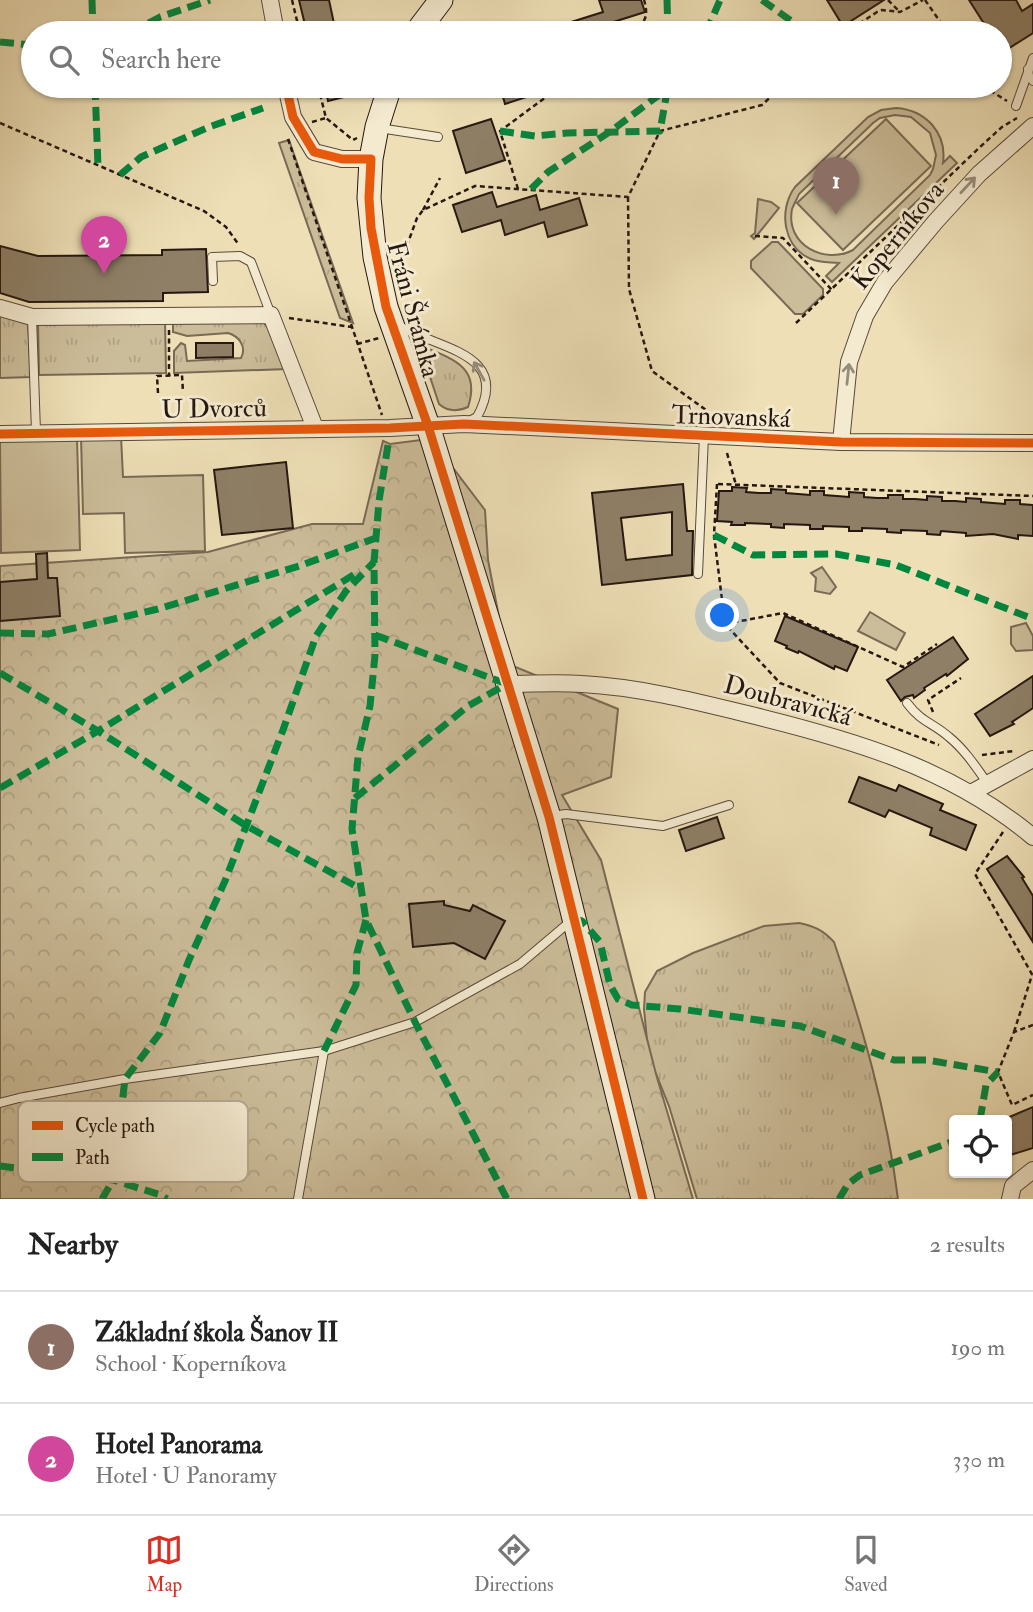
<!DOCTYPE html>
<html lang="en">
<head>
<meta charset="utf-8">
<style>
  :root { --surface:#fff; --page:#f2f2f2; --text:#222; --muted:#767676; --line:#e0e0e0; --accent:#d93025 }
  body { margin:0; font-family:"IM FELL Double Pica",serif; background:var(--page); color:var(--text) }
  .controls { position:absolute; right:21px; bottom:21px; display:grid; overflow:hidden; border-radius:7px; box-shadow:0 2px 5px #0004 }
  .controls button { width:63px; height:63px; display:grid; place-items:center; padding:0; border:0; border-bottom:2px solid var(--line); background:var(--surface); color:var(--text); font:35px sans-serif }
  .you { position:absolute; left:723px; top:616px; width:24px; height:24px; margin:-18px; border:5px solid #fff; border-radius:50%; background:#1a73e8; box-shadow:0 0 0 10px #1a73e833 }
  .badge { display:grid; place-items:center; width:46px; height:46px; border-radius:50%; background:var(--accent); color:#fff; font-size:23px; font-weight:700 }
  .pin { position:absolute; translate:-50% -58px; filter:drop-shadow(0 2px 4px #0008) }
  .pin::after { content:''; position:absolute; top:37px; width:24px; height:21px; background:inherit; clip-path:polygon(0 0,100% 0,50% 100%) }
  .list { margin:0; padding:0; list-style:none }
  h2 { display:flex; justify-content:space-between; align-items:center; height:91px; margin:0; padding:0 28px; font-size:30px }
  h2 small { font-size:23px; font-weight:400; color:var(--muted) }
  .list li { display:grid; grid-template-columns:46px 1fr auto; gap:21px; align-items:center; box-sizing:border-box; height:112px; padding:0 28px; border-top:2px solid var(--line) }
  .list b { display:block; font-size:26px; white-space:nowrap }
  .list p { margin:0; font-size:23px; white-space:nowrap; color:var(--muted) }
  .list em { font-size:23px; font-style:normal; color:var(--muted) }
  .icon { flex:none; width:38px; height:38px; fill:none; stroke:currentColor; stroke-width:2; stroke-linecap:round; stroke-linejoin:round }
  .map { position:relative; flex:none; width:1033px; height:1199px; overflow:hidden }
  .search { position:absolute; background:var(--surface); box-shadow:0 2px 5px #0004; left:21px; right:21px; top:21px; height:77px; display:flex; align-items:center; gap:18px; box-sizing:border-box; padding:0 24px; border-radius:38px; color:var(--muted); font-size:26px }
  .sheet { height:315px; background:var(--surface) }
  nav { display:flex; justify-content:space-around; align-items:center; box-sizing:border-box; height:98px; border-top:2px solid var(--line); background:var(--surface); font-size:19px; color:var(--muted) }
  nav a { display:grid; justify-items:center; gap:4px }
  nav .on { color:var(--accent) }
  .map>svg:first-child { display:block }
  .grass { fill:url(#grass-tufts); stroke:#796a55; stroke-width:2 }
  .forest { fill:url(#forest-crowns); stroke:#796a55; stroke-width:2 }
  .park { fill:#ccbd9a; stroke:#796a55; stroke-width:2; fill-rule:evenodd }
  .building { fill:#8e7f66; stroke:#261810; stroke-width:2; fill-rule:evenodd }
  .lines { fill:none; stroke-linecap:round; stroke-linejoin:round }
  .lane-casing { stroke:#584a3a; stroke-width:10 }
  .street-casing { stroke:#584a3a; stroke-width:18 }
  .secondary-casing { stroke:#261810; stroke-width:25 }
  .path { stroke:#261810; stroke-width:2.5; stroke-dasharray:5 3.5; stroke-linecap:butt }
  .lane { stroke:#f4ead0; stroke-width:8 }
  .street { stroke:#f4ead0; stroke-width:16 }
  .secondary { stroke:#f4ead0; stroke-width:23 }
  .quiet { stroke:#00873e; stroke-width:7; stroke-dasharray:14 7; stroke-linecap:butt }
  .cycleway-casing { stroke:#f4ead0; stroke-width:13 }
  .cycleway { stroke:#e8590c; stroke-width:9 }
  .oneway { stroke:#978c7a }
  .labels { text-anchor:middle; stroke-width:6; stroke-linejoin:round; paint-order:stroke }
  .street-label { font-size:26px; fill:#261810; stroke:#f4ead0 }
  .key { fill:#f4ead0; stroke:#b6ab96; stroke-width:2 }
  .key-label { font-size:19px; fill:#261810 }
</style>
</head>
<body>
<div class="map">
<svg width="1033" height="1199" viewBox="0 0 1033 1199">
  <defs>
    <pattern id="grass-tufts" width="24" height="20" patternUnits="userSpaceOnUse" patternTransform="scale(1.75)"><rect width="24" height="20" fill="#ccbd9a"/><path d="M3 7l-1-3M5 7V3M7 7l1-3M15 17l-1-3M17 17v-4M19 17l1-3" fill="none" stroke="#afa284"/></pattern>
    <pattern id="forest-crowns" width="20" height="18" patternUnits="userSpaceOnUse" patternTransform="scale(1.75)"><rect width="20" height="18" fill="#ccbd9a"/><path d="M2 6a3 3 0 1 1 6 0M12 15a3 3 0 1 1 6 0" fill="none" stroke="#afa284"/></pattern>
  </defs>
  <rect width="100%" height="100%" fill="#eedfb6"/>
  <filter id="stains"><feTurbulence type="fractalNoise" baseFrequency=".00286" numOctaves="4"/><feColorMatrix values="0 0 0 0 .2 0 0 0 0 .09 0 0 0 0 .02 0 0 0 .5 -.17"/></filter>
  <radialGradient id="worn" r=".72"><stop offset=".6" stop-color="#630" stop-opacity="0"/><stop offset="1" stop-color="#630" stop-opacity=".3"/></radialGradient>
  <g class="grass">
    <path d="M289 140 353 323 340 318 279 143Z"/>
    <path d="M0 314 28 322 31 377 0 378Z"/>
    <path d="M165 320 166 373 39 375 38 322Z"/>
    <path d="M173 320H261L268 327 287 369 174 373V351L181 343 185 345 187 361 241 358C247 347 239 336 228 333L187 336 173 332Z"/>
    <path d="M424 347C454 359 481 368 468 407 457 412 448 412 439 404L422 353Z"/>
    <path d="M799 923C814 926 823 930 834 942 862 1025 887 1111 898 1199H697L669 1106 654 1069 647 1040 644 1009 645 992 657 971 693 953 764 926Z"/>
  </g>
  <path class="forest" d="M421 440 453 468 485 510 488 560 508 664 618 709 611 777 562 795 601 860 656 1074 693 1199H0V566L208 552 312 524H363L383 441 390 444Z"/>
  <g class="park">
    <path d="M896 108C926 110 947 133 943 163L950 156 957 163 832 282 826 276 839 263C829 262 820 263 811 259 783 247 778 210 795 187L868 117 881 110ZM895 115 911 117 930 133 936 155 933 169 930 175 853 250C825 265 785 245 792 209 794 204 797 199 799 194L873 123 880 118Z"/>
    <path d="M886 119 931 166 843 250 797 203Z"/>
    <path d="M758 199 771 202 779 208 754 239 751 236 755 233Z"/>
    <path d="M772 242H778L823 289V295L803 314H795L751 268V261Z"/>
    <path d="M121 436 123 477 203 475 205 551 125 553 124 513 83 514 81 437Z"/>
    <path d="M77 437 80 550 1 553 0 440Z"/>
    <path d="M822 567 836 587 830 594 815 591 816 578 811 573Z"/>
    <path d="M870 612 905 633 896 650 858 631Z"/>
    <path d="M1026 623 1033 636V650L1016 651 1011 644V627Z"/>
  </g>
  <g class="building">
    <path d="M299 0H329L336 33H307Z"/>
    <path d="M599 0H641L645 12 607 24 610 33H568L565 24 603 12Z"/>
    <path d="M827 0H884L843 26Z"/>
    <path d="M969 0H1016L1022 11 1033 4V33L1000 54V33H990Z"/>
    <path d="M325 86H371L372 90 328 101Z"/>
    <path d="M500 86H554V88L505 104Z"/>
    <path d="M491 119 505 160 466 173 453 131Z"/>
    <path d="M492 192 497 207 536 195 540 210 579 198 587 225 548 237 544 222 505 235 501 220 462 232 453 205Z"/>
    <path d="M0 246 38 256 162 255V250L206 249 208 292 163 293V301L29 302 0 293Z"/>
    <path d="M196 343H233V357L196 358Z"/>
    <path d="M286 462 293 528 222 535 214 470Z"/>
    <path d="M683 484 687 531H693L692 575 602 585 592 493ZM672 512V555L626 560 621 518Z"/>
    <path d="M732 487 747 488 746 492 759 493H771V489L786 490V493L810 495V491H824V495L837 496 849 497V492L864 493V497L877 498H888V495H903V499H915L927 500V496L942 497V501H955L966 502V498L981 499V502L1005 504V500H1020V504L1033 505V536L1018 535V539L993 534 966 536V533L953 532 941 531 940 535 927 534V531L901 530V533L887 532V529L862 528V531H849V527L823 526V529H810V525L784 524V528L771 527V524L745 523V525H731L732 522 717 521 719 491H732Z"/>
    <path d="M47 553 48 578H57L60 616 0 621V582L37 579 36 554Z"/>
    <path d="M785 616 858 647 847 671 835 666 834 669 799 651 798 653 786 648 787 646 775 641Z"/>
    <path d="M953 637 968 659 947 676 946 674 924 688 925 690 914 698 913 695 905 697 901 701 887 680Z"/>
    <path d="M1033 676V708L1012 722 1014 724 990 736 975 714Z"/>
    <path d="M859 777 896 791 899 785 943 804 940 810 976 825 966 850 930 835 932 828 889 810 885 817 849 802Z"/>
    <path d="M717 817 724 838 686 851 679 830Z"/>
    <path d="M1007 856 1024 877 1022 878 1033 896V942L987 869Z"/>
    <path d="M444 901V905L470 911 473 905 505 921 485 959 454 943 413 947 409 904Z"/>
    <path d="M1033 1107V1148L1007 1156V1118Z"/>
  </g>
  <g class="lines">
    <g class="lane-casing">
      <g id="lane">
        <path d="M1028 69 1029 76 1033 81"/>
        <path d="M1016 106 1033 58"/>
        <path d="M379 128 438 137"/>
        <path d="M213 281 212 257 240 256 251 262 271 315"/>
        <path d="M32 317 36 432"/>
        <path d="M398 325C436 349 513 352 477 417L469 421"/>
        <path d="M698 574 704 436"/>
        <path d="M907 703C922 723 932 722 949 737 965 750 976 767 988 784"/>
        <path d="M552 816 566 814 663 826 729 805"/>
        <path d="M0 1103 19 1098 125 1079 324 1051 415 1022 520 964 572 920"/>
        <path d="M298 1199 324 1051"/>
      </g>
    </g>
    <g class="street-casing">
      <g id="street">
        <path d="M270 0 276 33"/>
        <path d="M286 86 293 117 314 152 342 159H371"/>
        <path d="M0 308 32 317 271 315 315 428"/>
        <path d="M0 434 390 428 464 424 841 442 1033 443"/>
        <path d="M841 442 849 362 865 316 885 282 936 221 979 174 1033 126"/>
        <path d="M507 684C532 684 557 682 582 684 637 687 690 700 743 713 847 738 950 767 1033 837"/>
        <path d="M971 793 1033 759"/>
        <path d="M1010 1199 1013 1186 1033 1170"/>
      </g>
    </g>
    <g class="secondary-casing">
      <g id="secondary">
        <path d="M416 33 441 0"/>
        <path d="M390 86 377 127 371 159 369 198 375 257 386 307 428 426 549 817 643 1199"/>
      </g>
    </g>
    <g class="path">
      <path d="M292 0 300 33"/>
      <path d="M888 0 900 12"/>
      <path d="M925 0 948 33"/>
      <path d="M632 33C645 24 649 16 644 0"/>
      <path d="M845 33 877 12 882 10 900 12 923 0"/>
      <path d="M963 33 978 23 985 33"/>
      <path d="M318 86 326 118 353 140 357 138"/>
      <path d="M983 86 1007 101"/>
      <path d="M312 122 326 118"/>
      <path d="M0 123 204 211 226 227 239 245"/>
      <path d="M288 139 382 415"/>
      <path d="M518 189 500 131 561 86"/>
      <path d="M628 197 629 289 652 371 706 410 710 422"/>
      <path d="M423 210 440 178"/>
      <path d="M755 236 783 238 832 290"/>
      <path d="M398 270 417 218 423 210 475 186 628 197 660 131 762 105 782 86"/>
      <path d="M289 318 352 327"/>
      <path d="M796 323 980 147 1002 127 1017 118"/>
      <path d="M169 330V376"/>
      <path d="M357 344 379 338"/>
      <path d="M158 393 157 376 182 375 183 392"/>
      <path d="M727 453 736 485"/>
      <path d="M717 484 714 535 725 624 780 683 939 745"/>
      <path d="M718 484 1033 496"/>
      <path d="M725 624 783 613 903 667 937 644"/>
      <path d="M933 712 928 700 961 678"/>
      <path d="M982 755 1014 751"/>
      <path d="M1003 832 975 874 1033 976"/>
      <path d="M1033 1025 1014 1032 998 1072 1012 1105 1033 1095"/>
      <path d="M1014 1032 1032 975"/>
    </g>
    <use href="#lane" class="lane"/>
    <use href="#street" class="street"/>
    <use href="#secondary" class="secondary"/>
    <g class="quiet">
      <path d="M92 0 93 33"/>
      <path d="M667 0 668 33"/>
      <path d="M762 0 808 33"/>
      <path d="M130 33 160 17 210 0"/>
      <path d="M706 33 720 0"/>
      <path d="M0 42 33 45"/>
      <path d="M95 86 98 166"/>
      <path d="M500 131 535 136 567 133 660 131 668 86"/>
      <path d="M120 175 141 157 209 127 263 108"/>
      <path d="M531 189 548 172 611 131 671 86"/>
      <path d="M388 445 379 501 374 562 375 655 370 706 358 757 352 829 366 920 415 1022 507 1199"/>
      <path d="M714 535 753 555 836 554 896 565 1033 619"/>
      <path d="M0 633 48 634 158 609 299 566 376 538"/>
      <path d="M375 635 507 684"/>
      <path d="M0 673 98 731 245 825 361 889"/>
      <path d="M0 788 98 731 360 571"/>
      <path d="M355 798 468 706 507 684"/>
      <path d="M574 918 582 921 600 942 610 985 618 999 632 1005 680 1009 800 1026 894 1060H927L998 1072"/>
      <path d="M324 1051 356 985 357 953 366 920"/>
      <path d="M980 1120 986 1085 998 1072"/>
      <path d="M0 1166 113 1180 161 1195 167 1199"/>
      <path d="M102 1199 113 1180 125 1079 160 1033 189 960 225 881 283 730 316 636 346 591 374 562"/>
      <path d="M839 1199 848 1184 860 1175 954 1141"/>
    </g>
    <g class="cycleway-casing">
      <g id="cycleway">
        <path d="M286 86 293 117 314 152 342 159H371L369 198 371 228 386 307 428 426 549 817 643 1199"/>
        <path d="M0 434 390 428 464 424 841 442 1033 443"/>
      </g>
    </g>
    <use href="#cycleway" class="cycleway"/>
  </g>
  <defs><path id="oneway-shaft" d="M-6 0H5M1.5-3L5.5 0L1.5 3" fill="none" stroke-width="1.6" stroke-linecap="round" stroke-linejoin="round" transform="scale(1.75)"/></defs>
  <g class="oneway">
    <use href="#oneway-shaft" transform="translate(968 185) rotate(-47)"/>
    <use href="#oneway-shaft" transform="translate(479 371) rotate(-119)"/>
    <use href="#oneway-shaft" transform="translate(848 374) rotate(-84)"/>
  </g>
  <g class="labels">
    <g class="street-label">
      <text transform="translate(897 235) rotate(-51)" y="9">Koperníkova</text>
      <text transform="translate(414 309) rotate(75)" y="9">Fráni Šrámka</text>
      <text transform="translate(214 408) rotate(-1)" y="9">U Dvorců</text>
      <text transform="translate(731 416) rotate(2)" y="9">Trnovanská</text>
      <text transform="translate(788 700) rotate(15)" y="9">Doubravická</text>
    </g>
  </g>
  <rect x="18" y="1101" width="230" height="81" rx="10" class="key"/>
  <rect x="32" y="1121" width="31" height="9" fill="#e8590c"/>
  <rect x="32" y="1153" width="31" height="8" fill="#00873e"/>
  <g class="key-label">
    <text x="75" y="1132">Cycle path</text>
    <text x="75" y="1164">Path</text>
  </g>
  <rect width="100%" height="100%" filter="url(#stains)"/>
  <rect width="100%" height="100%" fill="url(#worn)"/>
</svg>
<div class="controls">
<button><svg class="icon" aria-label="locate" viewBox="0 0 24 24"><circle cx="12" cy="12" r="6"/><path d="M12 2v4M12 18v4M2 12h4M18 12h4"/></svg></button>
</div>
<div class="you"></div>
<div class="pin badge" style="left:836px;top:215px;background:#8d6e63">1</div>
<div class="pin badge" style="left:104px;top:274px;background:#d1479c">2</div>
<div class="search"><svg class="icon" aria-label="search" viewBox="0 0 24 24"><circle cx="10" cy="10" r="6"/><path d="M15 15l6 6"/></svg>Search here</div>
</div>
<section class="sheet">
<h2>Nearby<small>2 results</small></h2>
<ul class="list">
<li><span class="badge" style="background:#8d6e63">1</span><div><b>Základní škola Šanov II</b><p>School · Koperníkova</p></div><em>190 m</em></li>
<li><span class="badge" style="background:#d1479c">2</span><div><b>Hotel Panorama</b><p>Hotel · U Panoramy</p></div><em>330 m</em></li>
</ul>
</section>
<nav>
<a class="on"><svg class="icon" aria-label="map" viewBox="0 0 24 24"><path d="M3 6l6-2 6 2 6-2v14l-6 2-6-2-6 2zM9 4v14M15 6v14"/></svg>Map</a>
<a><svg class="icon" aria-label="directions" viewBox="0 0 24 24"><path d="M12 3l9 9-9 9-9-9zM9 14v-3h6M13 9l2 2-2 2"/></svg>Directions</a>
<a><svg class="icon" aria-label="saved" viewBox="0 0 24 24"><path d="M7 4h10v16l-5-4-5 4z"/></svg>Saved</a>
</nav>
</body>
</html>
